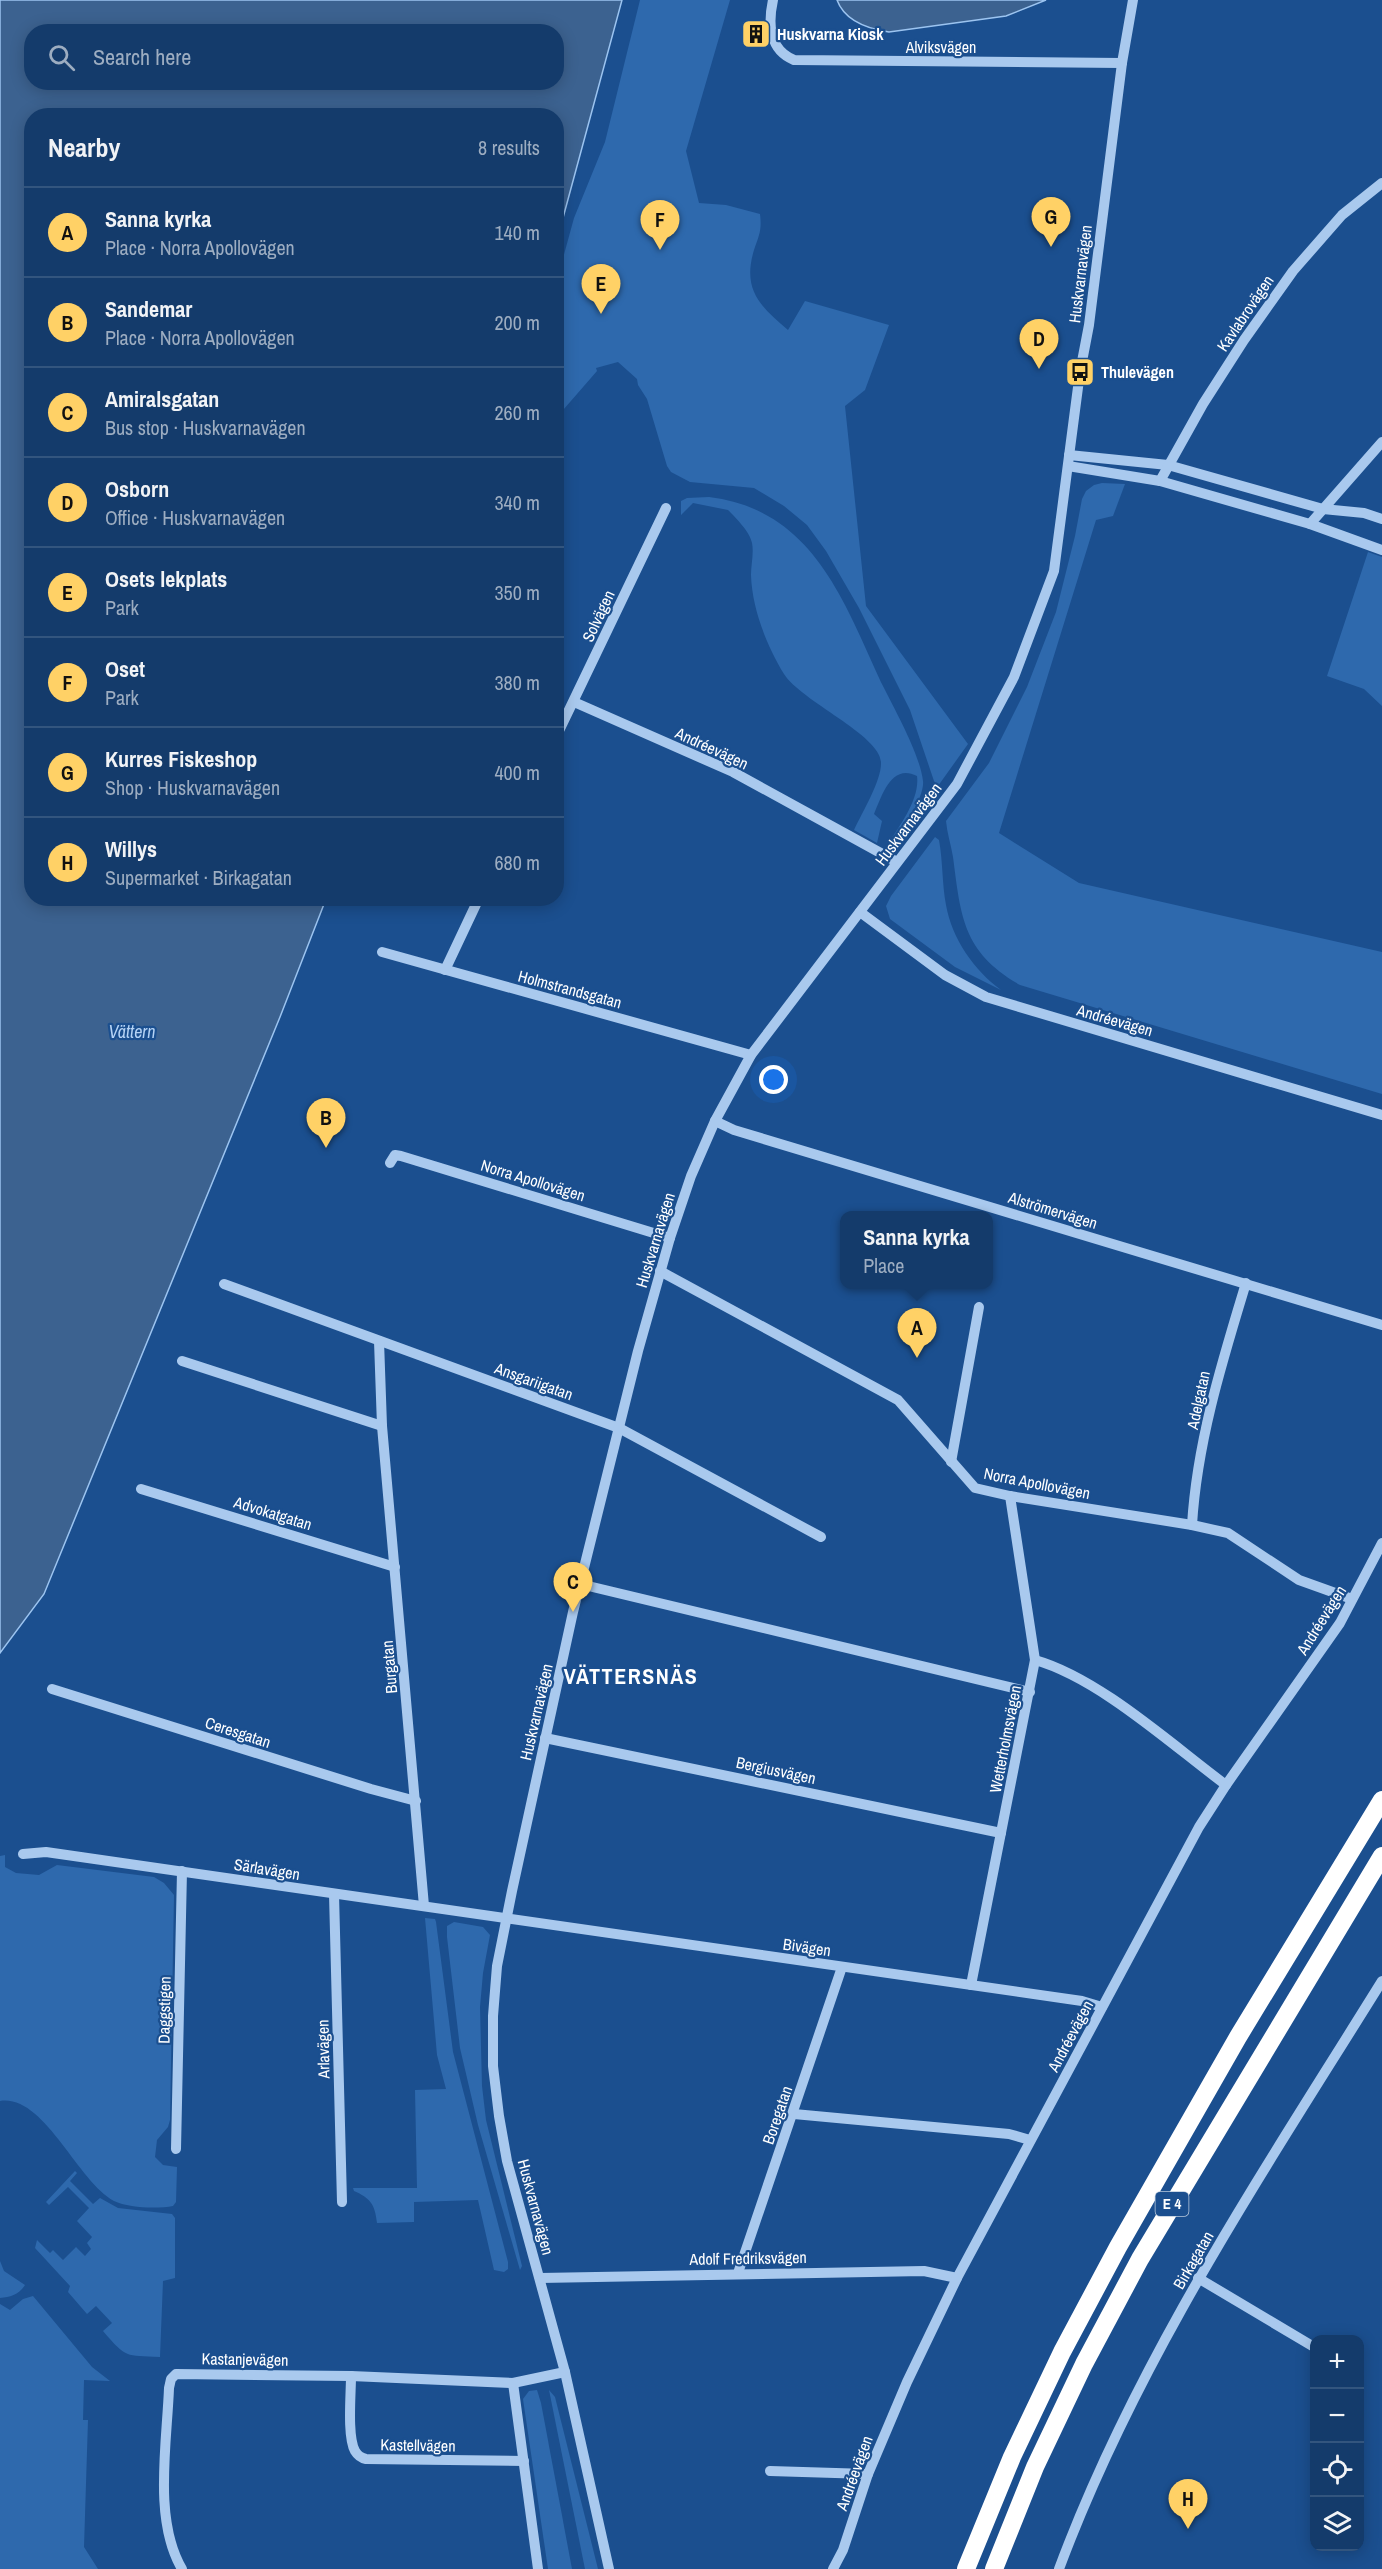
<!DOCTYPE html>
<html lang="en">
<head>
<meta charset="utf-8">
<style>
  :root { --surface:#143b6b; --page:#214673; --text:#f1f3f6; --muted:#9dadc1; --line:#33557e; --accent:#ffd166 }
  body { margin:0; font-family:"Archivo Narrow",sans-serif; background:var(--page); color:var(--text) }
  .controls { position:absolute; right:18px; bottom:18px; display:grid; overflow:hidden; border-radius:12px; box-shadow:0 3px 15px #0003 }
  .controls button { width:54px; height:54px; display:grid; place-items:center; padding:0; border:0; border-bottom:2px solid var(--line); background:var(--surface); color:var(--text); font:30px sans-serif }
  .you { position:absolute; left:774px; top:1080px; width:21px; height:21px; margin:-15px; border:4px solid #fff; border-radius:50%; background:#1a73e8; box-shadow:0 0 0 9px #1a73e833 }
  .badge { display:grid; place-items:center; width:39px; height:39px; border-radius:50%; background:var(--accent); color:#111; font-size:20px; font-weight:700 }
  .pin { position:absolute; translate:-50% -50px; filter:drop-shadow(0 2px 3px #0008) }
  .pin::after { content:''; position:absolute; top:32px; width:21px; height:18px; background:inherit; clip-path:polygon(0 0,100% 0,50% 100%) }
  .popup { position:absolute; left:840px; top:1211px; width:153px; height:78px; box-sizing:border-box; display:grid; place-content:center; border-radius:12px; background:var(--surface); filter:drop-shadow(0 2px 4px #0005); font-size:20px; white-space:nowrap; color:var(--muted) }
  .popup b { font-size:22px; color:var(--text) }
  .popup::after { content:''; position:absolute; left:50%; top:100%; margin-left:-12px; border:12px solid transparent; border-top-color:var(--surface) }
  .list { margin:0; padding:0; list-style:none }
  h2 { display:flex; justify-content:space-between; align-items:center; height:78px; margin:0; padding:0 24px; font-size:26px }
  h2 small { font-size:20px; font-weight:400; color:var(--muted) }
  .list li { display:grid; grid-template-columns:39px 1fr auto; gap:18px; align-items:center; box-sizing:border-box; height:90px; padding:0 24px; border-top:2px solid var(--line) }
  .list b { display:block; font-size:22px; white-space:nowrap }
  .list p { margin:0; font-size:20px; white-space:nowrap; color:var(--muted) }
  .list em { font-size:20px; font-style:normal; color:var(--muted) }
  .icon { flex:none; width:33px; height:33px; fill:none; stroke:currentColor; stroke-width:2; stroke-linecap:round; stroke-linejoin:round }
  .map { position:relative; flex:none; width:1382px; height:2569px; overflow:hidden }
  .search { position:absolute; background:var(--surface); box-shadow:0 3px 15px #0003; left:24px; top:24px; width:540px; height:66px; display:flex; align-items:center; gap:15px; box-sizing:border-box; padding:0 21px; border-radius:24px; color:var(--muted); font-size:22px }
  .panel { position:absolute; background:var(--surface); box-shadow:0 3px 15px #0003; left:24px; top:108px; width:540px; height:798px; border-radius:24px }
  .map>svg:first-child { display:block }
  .green { fill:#2e69ad }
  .water { fill:#3c6290; stroke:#9cc4f0; stroke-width:1.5; fill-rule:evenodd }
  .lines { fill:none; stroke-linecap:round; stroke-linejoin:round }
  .minor { stroke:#a9c9ee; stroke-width:10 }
  .highway { stroke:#fff; stroke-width:18 }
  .labels { text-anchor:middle; stroke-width:4.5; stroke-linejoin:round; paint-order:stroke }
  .shield { fill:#1b4f8f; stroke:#bbcadd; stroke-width:1.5 }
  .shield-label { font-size:15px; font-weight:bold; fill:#fff }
  .poi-label { font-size:16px; font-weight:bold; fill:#fff; stroke:#1b4f8f; text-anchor:start }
  .street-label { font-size:16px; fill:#fff; stroke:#1b4f8f }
  .water-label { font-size:18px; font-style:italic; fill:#b5d3f5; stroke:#1b4f8f }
  .district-label { font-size:22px; font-weight:bold; letter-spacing:1.5px; fill:#fff; stroke:#1b4f8f }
</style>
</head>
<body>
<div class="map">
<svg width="1382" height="2569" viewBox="0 0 1382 2569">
  <rect width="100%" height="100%" fill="#1b4f8f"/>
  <g class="green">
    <path d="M640 0H730L686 151 699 203 726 205 760 214C762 231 759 235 754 250 742 290 760 306 788 330L805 301 889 325 865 390 845 406 866 606 968 744 938 786 934 781 910 710 859 608 826 551 807 525 784 506 754 488 690 482 671 472 667 466 647 399 638 385 637 379 618 362 596 368 597 371 557 417V280L574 218 605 142Z"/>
    <path d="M1102 483 1125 484 1113 516 1096 520 999 833 1079 883 1382 952V1094L1020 985C963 952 961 918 953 857 951 845 947 833 946 821L989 763 1027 687 1056 612 1075 536 1082 499 1086 491 1094 485Z"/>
    <path d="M709 497C815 510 844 603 884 688 896 712 920 755 923 781 925 796 903 828 896 843L888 846V844C900 825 920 799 917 776 891 763 882 796 874 814L882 821 877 843 854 830C862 813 882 780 881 762 880 735 801 701 784 674 767 646 752 609 751 575 751 565 754 553 752 543 750 532 736 518 728 510L693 503 681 515V501L687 498Z"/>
    <path d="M1368 552 1382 557V706L1364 689 1327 676Z"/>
    <path d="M935 837 939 840C943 862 942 884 946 905 952 939 974 970 1001 990L955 967 890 919 886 906 891 896Z"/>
    <path d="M5 1855V1867L16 1873 39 1875 57 1865 154 1877 164 1883 174 1895 170 2120 168 2127 157 2140 155 2157 163 2165 177 2167 176 2202 173 2206C158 2209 128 2208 114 2201 77 2181 44 2094 0 2101V1856Z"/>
    <path d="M425 1918 435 1919 436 1922 453 2052 508 2262V2269L504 2272 494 2270 478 2200 414 2202V2222L377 2223C375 2204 370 2198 354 2191L353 2188H417L415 2090 446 2089 437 2055Z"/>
    <path d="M454 1922 483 1927 490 1935 483 1973 480 2007 482 2086 486 2120 522 2266 520 2270 478 2125 460 2048 447 1937V1926Z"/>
    <path d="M75 2171 77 2173 70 2181 93 2204 100 2198 118 2208 172 2214 175 2218V2278L163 2281 160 2357C125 2355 127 2359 103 2331L112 2323 96 2306 87 2314 68 2292 70 2286 35 2248 37 2240 50 2253 53 2250 63 2260 76 2247 85 2256 91 2249 87 2243 92 2237 77 2221 89 2208 68 2187 49 2205 46 2202Z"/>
    <path d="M0 2261 4 2271 25 2285C19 2295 10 2297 0 2298Z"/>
    <path d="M33 2296 92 2367 110 2381 84 2380 83 2420H88L84 2547 98 2569H0V2304L10 2310 23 2299Z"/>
    <path d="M537 2390 541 2403 572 2569H548L523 2399 529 2391Z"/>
    <path d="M549 2390 555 2397 598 2569H585Z"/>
  </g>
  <g class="water">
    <path d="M0 0H622L557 240 556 116H32V898L326 899 280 1017 44 1594 0 1653ZM32 32H556V82H32Z"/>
    <path d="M837 0H1046L1006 16 889 32C869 29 845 22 837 0Z"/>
  </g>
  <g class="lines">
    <g class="minor">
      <path d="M773 0C768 23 769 50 794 60L1122 63"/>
      <path d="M1069 455 1168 465 1323 509 1364 513 1382 519"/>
      <path d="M1068 466 1160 481 1310 524 1382 550"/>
      <path d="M1160 481 1203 404 1244 340 1293 271 1342 215 1382 183"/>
      <path d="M1310 524 1382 442"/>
      <path d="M574 702 733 772 897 862"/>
      <path d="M556 737 666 508"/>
      <path d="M860 912 945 975 986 997 1382 1115"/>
      <path d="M382 952 751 1055"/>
      <path d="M445 970 479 898"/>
      <path d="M715 1121 734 1130 1382 1325"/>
      <path d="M390 1163 395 1155 401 1156 670 1238"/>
      <path d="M660 1271 898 1400 975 1488 1010 1496 1192 1525 1228 1533 1299 1580 1352 1599"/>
      <path d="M224 1284 619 1428 821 1537"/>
      <path d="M379 1341 382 1426 424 1906"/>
      <path d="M182 1361 382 1426"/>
      <path d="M951 1462 979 1307"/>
      <path d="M141 1489 395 1567"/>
      <path d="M1192 1525C1197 1442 1222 1362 1246 1283"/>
      <path d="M580 1584 1030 1692"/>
      <path d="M1035 1660C1099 1678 1172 1745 1226 1785"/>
      <path d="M52 1689 371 1789 416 1801"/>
      <path d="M545 1738 1001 1833"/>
      <path d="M23 1854 46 1852 1082 2001 1102 2007"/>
      <path d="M334 1894 342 2202"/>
      <path d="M971 1985 1035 1660 1010 1496"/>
      <path d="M794 2114 1009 2134 1030 2140"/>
      <path d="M176 2149 182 1871"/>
      <path d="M738 2273 842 1967"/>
      <path d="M540 2278 924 2271 957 2278"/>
      <path d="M1198 2278 1314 2347"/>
      <path d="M351 2376C351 2394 347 2437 355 2451 358 2456 361 2458 366 2459L524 2461"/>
      <path d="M513 2383 538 2569"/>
      <path d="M770 2471 868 2474"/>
      <path d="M182 2569C153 2520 167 2443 169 2388L171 2379 176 2374 351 2376 513 2383 565 2372"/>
      <path d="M609 2569 565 2372 507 2161 499 2116 493 2066V2016L497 1966 512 1891 573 1612 638 1351 670 1238 691 1176 715 1121 751 1055 957 784 1014 677 1054 571 1080 372 1089 325 1122 63 1133 0"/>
      <path d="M833 2569 843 2550 868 2474 907 2382 957 2278 1199 1827 1226 1785 1340 1623 1382 1543"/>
      <path d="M1059 2569C1137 2359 1264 2171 1382 1981"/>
    </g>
    <g class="highway">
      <path d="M966 2569 1012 2457 1062 2352 1118 2247 1238 2037 1382 1800"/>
      <path d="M994 2569 1035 2467 1084 2364 1140 2259 1382 1856"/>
    </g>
  </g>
  <defs>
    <g id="building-square" transform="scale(1.5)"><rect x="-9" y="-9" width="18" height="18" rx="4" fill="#ffd166" stroke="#1b4f8f"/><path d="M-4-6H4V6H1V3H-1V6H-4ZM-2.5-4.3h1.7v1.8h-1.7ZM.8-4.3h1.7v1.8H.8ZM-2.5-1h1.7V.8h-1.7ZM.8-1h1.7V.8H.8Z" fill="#111"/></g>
    <g id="bus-square" transform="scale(1.5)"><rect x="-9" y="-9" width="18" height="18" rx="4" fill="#ffd166" stroke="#1b4f8f"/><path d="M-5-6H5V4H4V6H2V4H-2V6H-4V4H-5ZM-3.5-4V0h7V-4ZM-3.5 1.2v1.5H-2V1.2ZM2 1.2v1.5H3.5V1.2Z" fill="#111"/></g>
  </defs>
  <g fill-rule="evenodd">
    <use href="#building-square" x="756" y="34"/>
    <use href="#bus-square" x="1080" y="372"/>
  </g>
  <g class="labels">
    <rect class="shield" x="1155.5" y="2192" width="33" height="24" rx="4.5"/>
    <g class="shield-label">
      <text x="1172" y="2209">E 4</text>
    </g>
    <g class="poi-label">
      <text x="777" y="40">Huskvarna Kiosk</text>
      <text x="1101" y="378">Thulevägen</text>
    </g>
    <g class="street-label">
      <text x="941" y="53">Alviksvägen</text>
      <text transform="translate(1080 274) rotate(-83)" y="6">Huskvarnavägen</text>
      <text transform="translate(1245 313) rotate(-56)" y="6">Kavlabrovägen</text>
      <text transform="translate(598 616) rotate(-65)" y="6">Solvägen</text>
      <text transform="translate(712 748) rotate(25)" y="6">Andréevägen</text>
      <text transform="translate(908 824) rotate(-53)" y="6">Huskvarnavägen</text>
      <text transform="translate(570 989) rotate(15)" y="6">Holmstrandsgatan</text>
      <text transform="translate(1115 1020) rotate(16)" y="6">Andréevägen</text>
      <text transform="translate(533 1180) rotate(17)" y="6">Norra Apollovägen</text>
      <text transform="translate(1053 1210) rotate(17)" y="6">Alströmervägen</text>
      <text transform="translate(655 1240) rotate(-73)" y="6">Huskvarnavägen</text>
      <text transform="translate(534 1381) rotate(20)" y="6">Ansgariigatan</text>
      <text transform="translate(1198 1400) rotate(-78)" y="6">Adelgatan</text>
      <text transform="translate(1037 1483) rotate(11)" y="6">Norra Apollovägen</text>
      <text transform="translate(273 1513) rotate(17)" y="6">Advokatgatan</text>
      <text transform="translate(1321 1620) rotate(-58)" y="6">Andréevägen</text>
      <text transform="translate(389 1667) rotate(-95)" y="6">Burgatan</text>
      <text transform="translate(536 1712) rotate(-77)" y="6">Huskvarnavägen</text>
      <text transform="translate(238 1732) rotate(18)" y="6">Ceresgatan</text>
      <text transform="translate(1005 1739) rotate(-79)" y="6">Wetterholmsvägen</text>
      <text transform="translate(776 1770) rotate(12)" y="6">Bergiusvägen</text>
      <text transform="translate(267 1869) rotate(9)" y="6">Särlavägen</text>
      <text transform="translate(807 1947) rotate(8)" y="6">Bivägen</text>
      <text transform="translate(164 2010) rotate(-89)" y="6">Daggstigen</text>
      <text transform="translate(1070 2036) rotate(-62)" y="6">Andréevägen</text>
      <text transform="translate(323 2049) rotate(-91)" y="6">Arlavägen</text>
      <text transform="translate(777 2115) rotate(-71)" y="6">Boregatan</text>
      <text transform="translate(536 2207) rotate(75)" y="6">Huskvarnavägen</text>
      <text transform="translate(748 2258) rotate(-1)" y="6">Adolf Fredriksvägen</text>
      <text transform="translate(1193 2260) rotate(-60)" y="6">Birkagatan</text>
      <text transform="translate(245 2359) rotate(1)" y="6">Kastanjevägen</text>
      <text transform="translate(418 2445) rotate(1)" y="6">Kastellvägen</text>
      <text transform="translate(854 2473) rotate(-70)" y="6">Andréevägen</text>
    </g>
    <g class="water-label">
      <text x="132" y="1038">Vättern</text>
    </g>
    <g class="district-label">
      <text x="631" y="1684">VÄTTERSNÄS</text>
    </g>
  </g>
</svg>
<div class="controls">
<button>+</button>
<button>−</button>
<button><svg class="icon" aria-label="locate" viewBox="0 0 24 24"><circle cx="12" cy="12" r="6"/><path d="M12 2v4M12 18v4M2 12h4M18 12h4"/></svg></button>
<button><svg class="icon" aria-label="layers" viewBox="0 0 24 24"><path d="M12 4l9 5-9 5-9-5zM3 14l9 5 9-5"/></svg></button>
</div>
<div class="you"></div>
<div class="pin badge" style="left:917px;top:1358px">A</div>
<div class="popup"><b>Sanna kyrka</b>Place</div>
<div class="pin badge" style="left:326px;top:1148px">B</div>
<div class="pin badge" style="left:573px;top:1612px">C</div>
<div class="pin badge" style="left:1039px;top:369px">D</div>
<div class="pin badge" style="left:601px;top:314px">E</div>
<div class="pin badge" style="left:660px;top:250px">F</div>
<div class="pin badge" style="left:1051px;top:247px">G</div>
<div class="pin badge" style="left:1188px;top:2529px">H</div>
<div class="search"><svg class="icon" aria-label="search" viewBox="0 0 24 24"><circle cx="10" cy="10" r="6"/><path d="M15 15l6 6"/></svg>Search here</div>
<section class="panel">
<h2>Nearby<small>8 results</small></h2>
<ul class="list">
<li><span class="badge">A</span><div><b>Sanna kyrka</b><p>Place · Norra Apollovägen</p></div><em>140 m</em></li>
<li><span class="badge">B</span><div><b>Sandemar</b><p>Place · Norra Apollovägen</p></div><em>200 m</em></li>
<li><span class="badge">C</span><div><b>Amiralsgatan</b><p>Bus stop · Huskvarnavägen</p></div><em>260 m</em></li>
<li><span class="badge">D</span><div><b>Osborn</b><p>Office · Huskvarnavägen</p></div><em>340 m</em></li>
<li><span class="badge">E</span><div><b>Osets lekplats</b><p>Park</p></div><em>350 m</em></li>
<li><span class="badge">F</span><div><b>Oset</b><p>Park</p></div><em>380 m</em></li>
<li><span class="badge">G</span><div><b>Kurres Fiskeshop</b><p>Shop · Huskvarnavägen</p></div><em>400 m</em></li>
<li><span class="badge">H</span><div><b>Willys</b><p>Supermarket · Birkagatan</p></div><em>680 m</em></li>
</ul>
</section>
</div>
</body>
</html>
